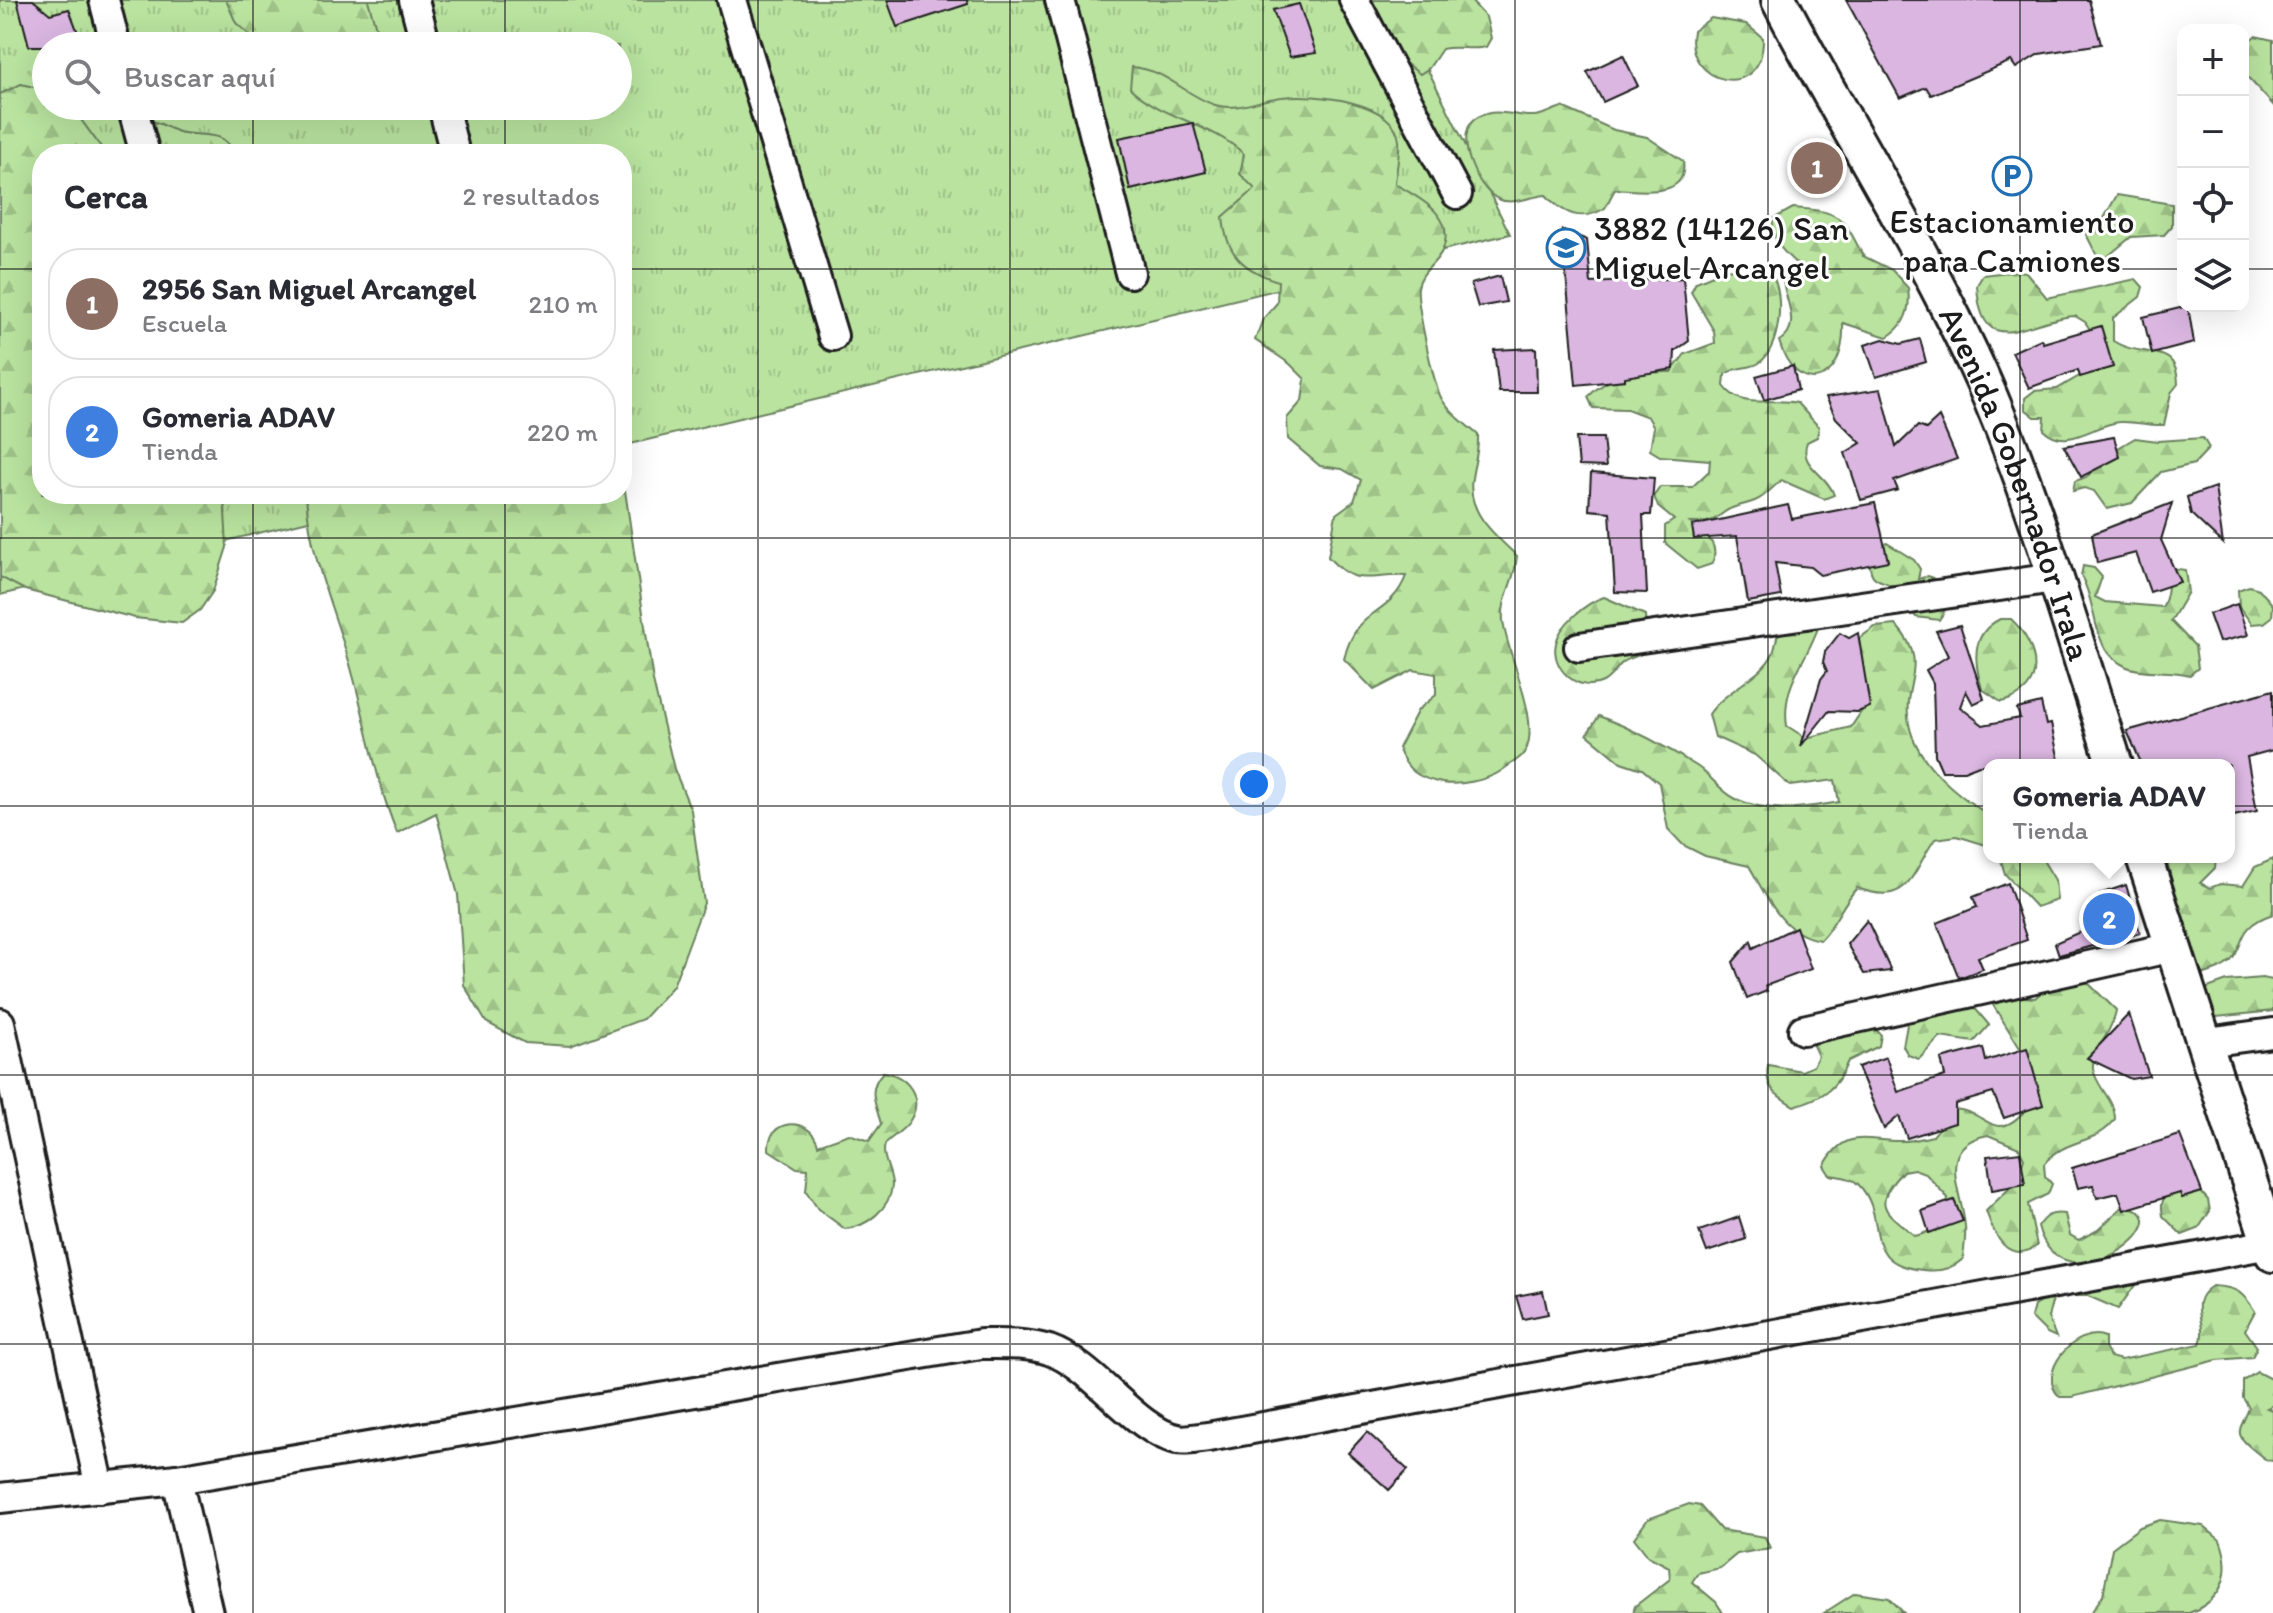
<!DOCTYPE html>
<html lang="es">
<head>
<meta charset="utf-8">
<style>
  :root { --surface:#fff; --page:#f2f2f3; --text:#2b2b33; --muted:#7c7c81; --line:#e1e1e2; --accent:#1f6fb2 }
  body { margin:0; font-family:Itim,sans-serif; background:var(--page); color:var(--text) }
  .controls { position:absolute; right:24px; top:24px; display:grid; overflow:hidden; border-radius:16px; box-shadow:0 8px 32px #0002 }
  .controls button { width:72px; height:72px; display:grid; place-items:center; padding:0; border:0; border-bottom:2px solid var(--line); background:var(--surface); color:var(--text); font:40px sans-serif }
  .you { position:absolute; left:1254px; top:784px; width:28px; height:28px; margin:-20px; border:6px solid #fff; border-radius:50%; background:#1a73e8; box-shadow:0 0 0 12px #1a73e833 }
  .badge { display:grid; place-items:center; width:52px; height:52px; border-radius:50%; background:var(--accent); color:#fff; font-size:26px; font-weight:700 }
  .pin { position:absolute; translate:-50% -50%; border:4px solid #fff; box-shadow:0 2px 8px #0006 }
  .popup { position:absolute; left:1983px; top:759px; width:252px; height:104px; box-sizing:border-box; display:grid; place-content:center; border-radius:16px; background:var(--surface); filter:drop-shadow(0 2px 6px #0005); font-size:26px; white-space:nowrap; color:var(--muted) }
  .popup b { font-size:30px; color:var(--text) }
  .popup::after { content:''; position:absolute; left:50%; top:100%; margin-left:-16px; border:16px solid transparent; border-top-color:var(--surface) }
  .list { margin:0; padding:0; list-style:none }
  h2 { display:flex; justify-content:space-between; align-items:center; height:104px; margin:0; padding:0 32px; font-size:34px }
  h2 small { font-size:26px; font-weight:400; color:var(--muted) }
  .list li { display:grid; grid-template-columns:52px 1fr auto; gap:24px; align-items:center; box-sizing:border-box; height:112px; margin:0 16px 16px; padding:0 16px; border:2px solid var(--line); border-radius:32px }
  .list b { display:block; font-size:30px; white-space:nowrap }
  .list p { margin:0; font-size:26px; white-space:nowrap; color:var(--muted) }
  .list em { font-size:26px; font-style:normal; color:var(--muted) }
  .icon { flex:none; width:44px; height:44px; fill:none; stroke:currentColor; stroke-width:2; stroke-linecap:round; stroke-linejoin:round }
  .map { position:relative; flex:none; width:2273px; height:1613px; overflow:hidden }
  .search { position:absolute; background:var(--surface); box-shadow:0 8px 32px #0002; left:32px; top:32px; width:600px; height:88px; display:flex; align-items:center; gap:20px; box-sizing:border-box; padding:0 28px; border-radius:44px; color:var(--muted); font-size:30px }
  .panel { position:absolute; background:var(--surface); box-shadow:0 8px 32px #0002; left:32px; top:144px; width:600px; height:360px; border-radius:32px }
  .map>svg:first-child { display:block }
  .grass { fill:url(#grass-tufts); stroke:#6a805e; stroke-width:2; fill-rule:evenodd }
  .forest { fill:url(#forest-firs); stroke:#6a805e; stroke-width:2; fill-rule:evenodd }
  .building { fill:#dab6e0; stroke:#1c1c1c; stroke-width:2 }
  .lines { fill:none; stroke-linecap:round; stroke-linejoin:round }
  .minor-casing { stroke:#1c1c1c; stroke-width:34 }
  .major-casing { stroke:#1c1c1c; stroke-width:40 }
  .minor { stroke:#fff; stroke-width:28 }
  .major { stroke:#fff; stroke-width:34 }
  .grid { fill:none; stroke:#1c1c1c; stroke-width:2; stroke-opacity:0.55 }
  .labels { text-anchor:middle; stroke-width:6; stroke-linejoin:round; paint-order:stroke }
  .poi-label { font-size:34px; fill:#1c1c1c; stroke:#fff }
  .street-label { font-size:34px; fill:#1c1c1c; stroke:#fff }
</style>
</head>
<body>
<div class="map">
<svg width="2273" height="1613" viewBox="0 0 2273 1613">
  <defs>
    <pattern id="grass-tufts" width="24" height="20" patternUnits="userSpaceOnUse" patternTransform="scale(2)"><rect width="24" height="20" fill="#b9e39f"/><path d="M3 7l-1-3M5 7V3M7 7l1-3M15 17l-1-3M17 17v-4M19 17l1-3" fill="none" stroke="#9ec288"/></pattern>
    <pattern id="forest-firs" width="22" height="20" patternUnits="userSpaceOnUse" patternTransform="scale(2)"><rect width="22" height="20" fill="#b9e39f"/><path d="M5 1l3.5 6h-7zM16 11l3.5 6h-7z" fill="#9ec288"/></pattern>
  </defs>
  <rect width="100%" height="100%" fill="#fff"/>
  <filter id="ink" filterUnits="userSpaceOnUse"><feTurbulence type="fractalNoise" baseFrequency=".0125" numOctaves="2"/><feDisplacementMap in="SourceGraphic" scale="16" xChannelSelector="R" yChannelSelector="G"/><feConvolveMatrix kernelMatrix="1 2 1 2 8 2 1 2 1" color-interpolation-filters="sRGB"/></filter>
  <g filter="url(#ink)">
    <path class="grass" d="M0 0H1393L1510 234 622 446V154H42V494H421L0 595ZM46 46H618V106H46Z"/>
    <g class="forest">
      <path d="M226 0H368L381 46H262L236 23Z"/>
      <path d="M1363 0H1470L1486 17 1491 38 1486 47C1471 51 1457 45 1442 49L1429 68 1420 74 1393 54Z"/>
      <path d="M1711 18 1746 24 1763 38C1764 104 1683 84 1693 31Z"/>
      <path d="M2255 36 2273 40V105L2243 72V46Z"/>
      <path d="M1132 67C1168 70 1184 95 1215 105 1238 112 1260 99 1282 97 1314 93 1396 101 1399 141 1400 155 1396 171 1395 184 1419 198 1458 216 1442 251 1436 264 1421 271 1418 287 1416 301 1434 389 1443 401 1451 414 1467 425 1478 435 1479 452 1474 463 1472 478 1466 512 1495 535 1517 556 1515 582 1501 597 1503 621 1507 655 1542 722 1525 752 1521 759 1508 765 1501 771 1488 780 1459 786 1442 783 1418 778 1407 771 1398 748L1418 710 1436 695V674L1413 670 1374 690 1344 659C1357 605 1390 618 1406 576 1369 574 1357 589 1328 557L1336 514 1354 501 1361 480 1342 469 1320 466 1288 439 1287 418 1302 401 1305 379 1290 364 1255 340 1263 319 1277 303 1278 281C1243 270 1226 254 1223 217L1255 189 1240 174 1244 154C1210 123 1164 119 1130 88Z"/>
      <path d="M21 84 46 90V106H66L76 113 106 154H42V494H224L227 547 213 591 200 610 182 623 135 618 25 590 0 577V94Z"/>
      <path d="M1562 107 1614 130 1647 137 1683 161C1689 200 1639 190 1615 189L1605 208C1582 223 1563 214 1546 195 1531 196 1513 206 1498 199 1476 189 1451 131 1478 117 1498 107 1514 117 1533 116 1543 116 1552 110 1562 107Z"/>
      <path d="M143 120C158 120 166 128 179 132 201 138 225 128 234 154H145Z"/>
      <path d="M2117 195 2172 204V226L2164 235 2131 237 2107 257 2096 254 2086 234 2100 225Z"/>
      <path d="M1793 208C1840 211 1843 216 1863 256L1892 270 1908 288C1911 309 1906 326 1887 337L1843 323C1846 388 1795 397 1779 341 1802 328 1786 302 1783 281L1799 266C1783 252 1771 241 1773 219Z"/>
      <path d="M1727 269 1772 275C1785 295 1780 349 1759 363 1749 370 1736 365 1725 375L1724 386C1743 412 1771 396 1797 403L1819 427 1817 437 1807 442C1798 467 1827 473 1834 495L1824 499 1781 480C1763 497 1761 501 1738 506 1715 512 1723 524 1690 523 1704 534 1721 542 1712 564L1697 569 1665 543V526L1674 520 1658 507 1654 496 1660 487H1692L1709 471 1710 460 1660 456 1650 450 1654 427 1648 417 1627 409 1593 408 1588 397C1609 373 1641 373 1671 372L1685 354 1715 343 1714 331 1691 292 1696 282Z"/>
      <path d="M2016 271 2026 272 2047 298 2136 279 2143 287 2140 297 2113 318V341C2142 360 2177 340 2178 384L2171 393 2164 425C2149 426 2135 421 2120 422 2095 423 2068 452 2044 430L2045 417H2035L2025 409V398L2034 391 2057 389 2086 372 2097 340 2085 322 2075 316C2028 318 1981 365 1977 285L1983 275Z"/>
      <path d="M2135 438 2158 441 2203 438 2209 448 2194 464 2161 472 2132 503 2107 509 2094 491 2084 488 2073 491 2075 481 2087 477 2108 454Z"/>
      <path d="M622 470 653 681 674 769 691 810 704 903 673 986 643 1019 570 1046 525 1043 486 1022 464 985 458 895 436 813 397 833C374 777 366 718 349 661 332 605 309 553 306 494H622Z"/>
      <path d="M1887 543 1914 560 1920 569 1918 579 1928 576C1949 585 1952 602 1939 620L1916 617C1908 609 1905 596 1897 589 1883 577 1868 586 1870 558Z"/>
      <path d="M2083 566 2094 568 2102 577 2095 597 2105 602 2162 607C2171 594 2165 581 2173 568L2185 570 2188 592 2171 621 2195 646 2198 668 2190 675C2170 669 2144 674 2127 667 2089 650 2099 606 2081 576Z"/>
      <path d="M2249 586 2259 589 2273 605 2272 617 2264 623 2252 624 2239 607 2238 590Z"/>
      <path d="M1604 597 1645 615 1647 649C1639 658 1628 657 1621 664 1615 670 1611 678 1603 682 1579 694 1550 669 1556 643 1560 624 1586 603 1604 597Z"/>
      <path d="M1782 608 1819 625C1807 662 1781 684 1787 726L1806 738 1851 727 1863 709 1857 640 1875 627 1896 625C1932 665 1901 682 1909 724 1916 762 1958 796 1989 815V846L1957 836 1935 839C1911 873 1910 908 1857 888 1841 905 1837 923 1820 940 1781 934 1768 898 1749 866L1705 856 1683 845 1668 829 1659 783 1642 769 1621 762 1587 734 1599 716C1633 729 1667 747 1698 767 1711 776 1721 792 1736 799 1769 814 1805 808 1839 802L1835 780 1790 786 1755 755 1715 737 1709 714C1727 688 1763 677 1773 653 1778 639 1779 622 1782 608Z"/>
      <path d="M2000 619H2011C2039 645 2049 691 2001 702L1982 689C1974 662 1970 634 2000 619Z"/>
      <path d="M2000 857H2041L2055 880 2057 900 2036 907 2005 874Z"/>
      <path d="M2166 857H2216L2215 868 2200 883 2210 888 2220 884 2243 886 2255 867 2273 859V914C2221 931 2260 961 2201 975L2192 970 2164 894H2175Z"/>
      <path d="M2262 978 2273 980V1011L2207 1018 2205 989 2227 981Z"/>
      <path d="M2085 980 2116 1010C2114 1029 2091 1054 2093 1068 2095 1086 2115 1099 2115 1119 2098 1145 2065 1137 2044 1164L2045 1176 2052 1184 2048 1194 2028 1204 2037 1246C2007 1265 1994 1235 1986 1211L2018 1180 2024 1158 2019 1148 1988 1135C1934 1145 1962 1191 1965 1226 1966 1237 1964 1248 1963 1259 1952 1269 1938 1272 1923 1270 1858 1264 1890 1218 1859 1185 1852 1177 1840 1177 1830 1175L1824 1166C1846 1126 1866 1142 1902 1141 1912 1141 1923 1138 1933 1136L1954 1109C1989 1111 1994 1148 2029 1106L2028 1061 1993 1005 2013 996 2035 998 2052 983ZM1914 1169 1925 1173 1948 1198C1948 1218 1935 1232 1915 1236 1885 1211 1870 1206 1903 1171Z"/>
      <path d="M1962 1003 1974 1007 1989 1025 1974 1042 1940 1037 1919 1059 1908 1055 1903 1046 1909 1014Z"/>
      <path d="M1874 1027 1881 1035 1879 1046 1848 1061C1836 1090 1824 1097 1794 1106 1776 1095 1764 1088 1768 1065L1802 1071 1813 1066 1818 1056 1809 1037Z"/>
      <path d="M883 1072C908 1076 925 1098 909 1122 903 1131 892 1136 886 1143 879 1154 893 1173 892 1186 890 1209 866 1227 845 1229L818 1209 806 1191 808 1169 797 1168 769 1150C767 1117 811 1116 818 1145L849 1134 869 1141 881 1124C876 1104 866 1090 883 1072Z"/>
      <path d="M2194 1184 2208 1200 2210 1211 2198 1229 2182 1235 2163 1216C2157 1192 2174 1191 2194 1184Z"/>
      <path d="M2123 1206C2195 1215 2061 1315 2038 1226 2045 1215 2052 1212 2065 1214L2070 1235 2079 1240 2098 1230Z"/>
      <path d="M2194 1247 2215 1251 2218 1262C2201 1283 2167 1271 2143 1274L2118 1309 2088 1296H2054L2048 1317 2056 1337 2047 1333 2031 1317 2034 1306 2053 1294 2131 1271 2150 1259Z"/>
      <path d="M2212 1286C2236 1287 2242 1291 2255 1311L2245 1330 2257 1347 2252 1357 2217 1360 2072 1397H2060C2034 1374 2076 1325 2105 1337V1348L2110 1357 2121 1360 2200 1344C2209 1322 2185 1303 2212 1286Z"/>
      <path d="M2257 1372 2273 1380V1405L2267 1408 2273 1410V1461C2264 1460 2263 1457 2256 1452 2231 1432 2240 1432 2249 1408L2243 1398V1381Z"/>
      <path d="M1689 1504 1700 1506 1721 1530 1765 1537 1770 1548 1737 1554 1720 1568 1698 1573 1692 1582 1716 1602 1723 1613H1633L1635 1606 1670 1579 1669 1567 1648 1556 1634 1538 1648 1519Z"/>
      <path d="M2160 1520 2203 1526 2220 1540C2233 1573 2223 1600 2189 1613H2091L2103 1595 2112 1548 2140 1527Z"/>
      <path d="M1855 1593 1889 1598 1904 1613H1824Z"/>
    </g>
    <g class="building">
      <path d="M17 0H33L50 14 69 9 83 46H29Z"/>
      <path d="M887 0H967L968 4 897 27Z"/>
      <path d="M1846 0H2089L2101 44 2039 54 2016 68 2011 61 1931 95 1926 87 1900 98Z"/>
      <path d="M1299 4 1316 53 1290 57 1273 10Z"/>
      <path d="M1623 55 1638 86 1603 102 1587 72Z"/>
      <path d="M1193 123 1206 172 1130 190 1119 138Z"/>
      <path d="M1562 230 1587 240 1591 283 1683 278 1689 341 1675 351 1674 369 1625 377V380L1576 385Z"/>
      <path d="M1500 276 1506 302 1478 307 1471 284Z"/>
      <path d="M2188 306 2194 343 2152 354 2143 317Z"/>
      <path d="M2101 326 2113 367 2080 377 2078 370 2029 388 2012 352 2041 339 2043 343Z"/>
      <path d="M1883 339 1901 344 1920 339 1926 362 1876 377 1865 345Z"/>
      <path d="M1536 348 1537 392H1499L1494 350Z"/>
      <path d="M1793 366 1798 390 1764 400 1756 376Z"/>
      <path d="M1881 389 1896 447 1918 426 1926 429 1939 417 1957 459 1894 481 1898 490 1861 500 1845 453 1861 443 1836 418 1826 397Z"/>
      <path d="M2114 437 2120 457 2081 477 2064 446Z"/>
      <path d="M1576 438H1603L1606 467 1579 466Z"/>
      <path d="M1591 473 1654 478 1651 515H1643L1647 593 1615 592 1610 512 1589 510Z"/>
      <path d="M2215 487 2223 544 2191 514 2187 497Z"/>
      <path d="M1875 503 1888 561 1820 575 1810 567 1775 563 1781 596 1748 602 1737 536 1694 539 1692 526 1788 505 1792 519Z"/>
      <path d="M2172 503 2161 540 2180 582 2150 592 2136 553 2097 563 2092 534Z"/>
      <path d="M2237 604 2248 635 2219 642 2209 614Z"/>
      <path d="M1960 625 1984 699 1973 704 1966 691 1960 707 1983 725 2020 718 2017 709 2041 703 2046 725 2051 724 2060 765H1979L1964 771H1942L1935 755 1933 683 1926 670 1948 656 1936 631Z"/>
      <path d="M1840 633 1849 638 1858 633 1870 707 1858 712 1829 711 1801 746 1821 679 1827 671 1823 662 1825 652Z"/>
      <path d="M2273 690V750L2247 757 2257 811 2229 817V765H2142L2127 731Z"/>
      <path d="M2008 883 2027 940 1978 957 1983 969 1959 978 1937 923 1977 907 1973 897Z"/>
      <path d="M2126 885 2140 933 2059 955 2055 943 2107 920 2100 894Z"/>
      <path d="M1867 920 1891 971 1864 974 1847 944Z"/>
      <path d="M1796 927 1811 969 1765 986 1767 991 1747 999 1733 962 1751 941 1753 948Z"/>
      <path d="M2129 1014 2149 1076 2131 1079 2087 1058Z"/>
      <path d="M1983 1048 1986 1061 2027 1048 2043 1105 2004 1118 1993 1093 1955 1104V1123L1907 1138 1899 1116 1884 1129 1858 1067 1886 1057 1898 1092 1945 1076 1941 1059Z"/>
      <path d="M2180 1135 2202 1192 2182 1198 2180 1193 2124 1210 2118 1193 2097 1198 2093 1185 2078 1188 2072 1168Z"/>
      <path d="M2020 1152 2025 1184 1992 1190 1987 1156Z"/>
      <path d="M1954 1200 1963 1221 1929 1233 1922 1211Z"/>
      <path d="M1739 1217 1746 1239 1707 1252 1699 1231Z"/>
      <path d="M1543 1291 1548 1314 1523 1319 1516 1296Z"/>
      <path d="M1367 1432 1408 1470 1389 1490 1348 1453Z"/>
    </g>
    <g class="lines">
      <g class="minor-casing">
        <g id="minor">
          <path d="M104 0 116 46"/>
          <path d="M414 0 426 46"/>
          <path d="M732 0 833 336"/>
          <path d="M1060 0 1130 273"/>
          <path d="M1354 0 1457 194"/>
          <path d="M132 106 145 154"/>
          <path d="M443 106 455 154"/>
          <path d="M1579 647 2054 578"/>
          <path d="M0 1023 100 1488"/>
          <path d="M1803 1030 2173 947"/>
          <path d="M2207 1042 2273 1033"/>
          <path d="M177 1479 208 1613"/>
          <path d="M0 1498 177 1479 981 1344C1004 1344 1027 1343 1049 1350 1095 1366 1134 1430 1177 1439 1185 1441 1198 1438 1208 1437L2270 1244"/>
        </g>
      </g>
      <g class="major-casing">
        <g id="major">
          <path id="s1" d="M1779 0C1848 133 1931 259 1990 397 2040 516 2075 642 2115 765"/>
          <path d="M2144 857 2273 1254"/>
        </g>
      </g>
      <use href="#minor" class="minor"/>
      <use href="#major" class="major"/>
    </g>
  </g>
  <path class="grid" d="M253 0V46M505 0V46M758 0V1613M1010 0V1613M1263 0V1613M1515 0V1613M1768 0V1613M2020 0V1613M253 106V154M505 106V154M0 269H42M622 269H2183M2243 269H2273M253 494V1613M505 494V1613M0 538H2273M0 806H2273M0 1075H2273M0 1344H2273"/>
  <defs>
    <g id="parking-ring" transform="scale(2)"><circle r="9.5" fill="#fff" stroke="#1f6fb2" stroke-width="1.5"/><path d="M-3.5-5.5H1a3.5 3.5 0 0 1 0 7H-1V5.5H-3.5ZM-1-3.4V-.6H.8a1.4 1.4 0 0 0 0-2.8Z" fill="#1f6fb2"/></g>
    <g id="school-ring" transform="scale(2)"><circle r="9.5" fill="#fff" stroke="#1f6fb2" stroke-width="1.5"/><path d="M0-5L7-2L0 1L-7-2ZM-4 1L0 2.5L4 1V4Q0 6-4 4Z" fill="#1f6fb2"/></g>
  </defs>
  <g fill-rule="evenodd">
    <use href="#parking-ring" x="2012" y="176"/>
    <use href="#school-ring" x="1566" y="248"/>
  </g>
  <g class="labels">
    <g class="poi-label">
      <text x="2012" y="233">Estacionamiento<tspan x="2012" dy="39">para Camiones</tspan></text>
      <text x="1594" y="240" text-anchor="start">3882 (14126) San<tspan x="1594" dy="39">Miguel Arcangel</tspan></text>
    </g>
    <g class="street-label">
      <text dy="12" stroke="none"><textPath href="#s1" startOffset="540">Avenida Gobernador Irala</textPath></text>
    </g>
  </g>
</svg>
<div class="controls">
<button>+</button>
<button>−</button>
<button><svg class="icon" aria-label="locate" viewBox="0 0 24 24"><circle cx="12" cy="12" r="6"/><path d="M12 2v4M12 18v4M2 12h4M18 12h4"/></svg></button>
<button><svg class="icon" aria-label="layers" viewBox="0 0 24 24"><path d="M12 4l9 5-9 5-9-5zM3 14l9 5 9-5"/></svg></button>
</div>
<div class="you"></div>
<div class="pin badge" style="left:1817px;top:168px;background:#8d6e63">1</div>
<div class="pin badge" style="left:2109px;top:919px;background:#3f7fe0">2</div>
<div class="popup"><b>Gomeria ADAV</b>Tienda</div>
<div class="search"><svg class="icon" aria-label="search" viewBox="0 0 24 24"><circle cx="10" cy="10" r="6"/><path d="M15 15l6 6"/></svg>Buscar aquí</div>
<section class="panel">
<h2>Cerca<small>2 resultados</small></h2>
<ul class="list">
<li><span class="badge" style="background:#8d6e63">1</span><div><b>2956 San Miguel Arcangel</b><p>Escuela</p></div><em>210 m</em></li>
<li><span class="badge" style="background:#3f7fe0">2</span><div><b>Gomeria ADAV</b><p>Tienda</p></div><em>220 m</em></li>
</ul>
</section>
</div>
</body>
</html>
